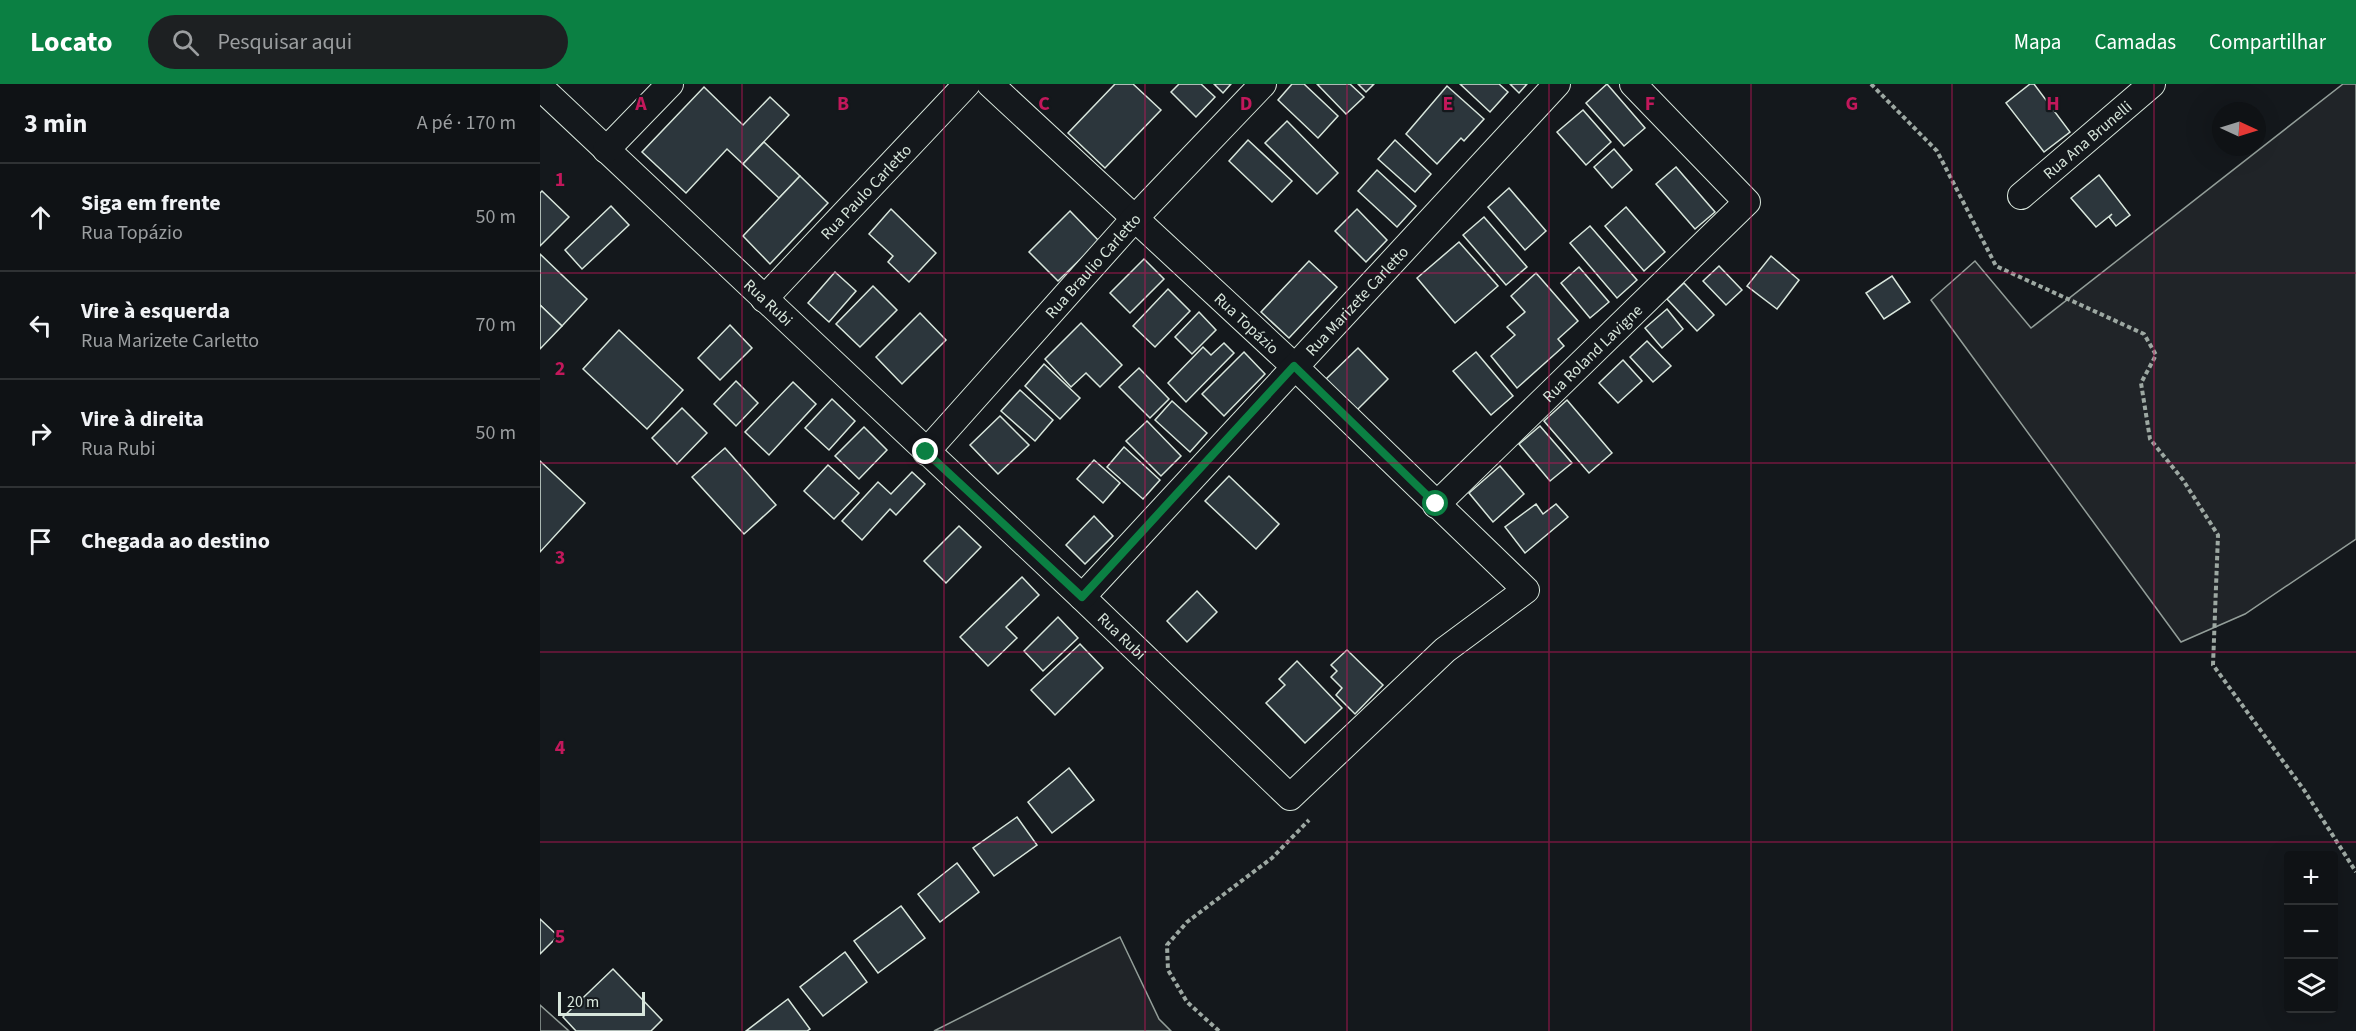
<!DOCTYPE html>
<html lang="pt">
<head>
<meta charset="utf-8">
<style>
  :root { --surface:#0f1215; --page:#1d2022; --text:#f1f3f6; --muted:#9b9ea0; --line:#2f3234; --accent:#0b8043 }
  body { margin:0; font-family:"Source Sans 3",sans-serif; background:var(--page); color:var(--text) }
  .controls { position:absolute; right:18px; bottom:18px; display:grid; overflow:hidden; border-radius:6px; box-shadow:0 6px 24px #0002 }
  .controls button { width:54px; height:54px; display:grid; place-items:center; padding:0; border:0; border-bottom:2px solid var(--line); background:var(--surface); color:var(--text); font:30px sans-serif }
  .compass { position:absolute; left:1672px; top:18px; width:54px; height:54px; border-radius:50%; background:var(--surface); box-shadow:0 6px 24px #0002; rotate:94deg }
  .scale { position:absolute; left:18px; bottom:15px; width:87px; box-sizing:border-box; padding-left:6px; border:3px solid #d8e6dc; border-top:0; font-size:16px; line-height:21px; white-space:nowrap; color:#d8e6dc; -webkit-text-stroke:4px #14181c; paint-order:stroke }
  .stop { position:absolute; width:18px; height:18px; margin:-14px; border:4px solid #0b8043; border-radius:50%; background:#fff }
  .stop.end { background:#0b8043; border-color:#fff; box-shadow:0 2px 6px #0008 }
  .list { margin:0; padding:0; list-style:none }
  h2 { display:flex; justify-content:space-between; align-items:center; height:78px; margin:0; padding:0 24px; font-size:26px }
  h2 small { font-size:20px; font-weight:400; color:var(--muted) }
  .list li { display:grid; grid-template-columns:39px 1fr auto; gap:18px; align-items:center; box-sizing:border-box; height:108px; padding:0 24px; border-top:2px solid var(--line) }
  .list b { display:block; font-size:22px; white-space:nowrap }
  .list p { margin:0; font-size:20px; white-space:nowrap; color:var(--muted) }
  .list em { font-size:20px; font-style:normal; color:var(--muted) }
  .icon { flex:none; width:33px; height:33px; fill:none; stroke:currentColor; stroke-width:2; stroke-linecap:round; stroke-linejoin:round }
  .map { position:relative; flex:none; width:1816px; height:947px; overflow:hidden }
  header { display:flex; align-items:center; gap:36px; box-sizing:border-box; height:84px; padding:0 30px; background:var(--accent); color:#fff }
  header strong { font-size:28px }
  nav { display:flex; gap:33px; margin-inline-start:auto; font-size:21px }
  .search { width:420px; height:54px; background:var(--page); display:flex; align-items:center; gap:15px; box-sizing:border-box; padding:0 21px; border-radius:33px; color:var(--muted); font-size:22px }
  main { display:flex }
  aside { flex:1; background:var(--surface) }
  .map>svg:first-child { display:block }
  .green { fill:#202428; stroke:#939e99; stroke-width:1.5 }
  .building { fill:#2c363c; stroke:#d8e6dc; stroke-width:1.5 }
  .lines { fill:none; stroke-linecap:round; stroke-linejoin:round }
  .minor-casing { stroke:#d8e6dc; stroke-width:28 }
  .path { stroke:#9da8a2; stroke-width:4; stroke-dasharray:4.5 3; stroke-linecap:butt }
  .minor { stroke:#14181c; stroke-width:26 }
  .route { stroke:#0b8043; stroke-width:8 }
  .grid { fill:none; stroke:#c2185b; stroke-width:1.5; stroke-opacity:0.55 }
  .labels { text-anchor:middle; stroke-width:4.5; stroke-linejoin:round; paint-order:stroke }
  .street-label { font-size:16px; fill:#d8e6dc; stroke:#14181c }
  .grid-label { font-size:20px; text-anchor:middle; font-weight:bold; fill:#c2185b; stroke:#14181c; stroke-width:4.5; stroke-linejoin:round; paint-order:stroke }
</style>
</head>
<body>
<header>
<strong>Locato</strong>
<div class="search"><svg class="icon" aria-label="search" viewBox="0 0 24 24"><circle cx="10" cy="10" r="6"/><path d="M15 15l6 6"/></svg>Pesquisar aqui</div>
<nav><a>Mapa</a><a>Camadas</a><a>Compartilhar</a></nav>
</header>
<main>
<aside>
<h2>3 min<small>A pé · 170 m</small></h2>
<ul class="list">
<li><svg class="icon" aria-label="ahead" viewBox="0 0 24 24"><path d="M12 20V5M6 11l6-6 6 6"/></svg><div><b>Siga em frente</b><p>Rua Topázio</p></div><em>50 m</em></li>
<li><svg class="icon" aria-label="left" viewBox="0 0 24 24"><path d="M17 20v-9H6M10 6l-5 5 5 5"/></svg><div><b>Vire à esquerda</b><p>Rua Marizete Carletto</p></div><em>70 m</em></li>
<li><svg class="icon" aria-label="right" viewBox="0 0 24 24"><path d="M7 20v-9h11M14 6l5 5-5 5"/></svg><div><b>Vire à direita</b><p>Rua Rubi</p></div><em>50 m</em></li>
<li><svg class="icon" aria-label="arrive" viewBox="0 0 24 24"><path d="M6 21V4h12l-3 4 3 4H6"/></svg><div><b>Chegada ao destino</b></div></li>
</ul>
</aside>
<div class="map">
<svg width="1816" height="947" viewBox="0 0 1816 947">
  <rect width="100%" height="100%" fill="#14181c"/>
  <g class="green">
    <path d="M1803 0H1816V455L1705 530 1641 558 1391 216 1435 177 1491 244Z"/>
    <path d="M580 853 619 935 631 947H394Z"/>
    <path d="M0 921 29 947H0Z"/>
  </g>
  <g class="building">
    <path d="M575 0H593L621 26 565 84 528 49Z"/>
    <path d="M639 0H661L675 13 656 33 631 8Z"/>
    <path d="M674 0H691L683 9Z"/>
    <path d="M752 0H764L798 32 778 54 738 16Z"/>
    <path d="M777 0H810L824 13 806 30Z"/>
    <path d="M818 0H834L826 8Z"/>
    <path d="M920 0H959L968 8 950 28Z"/>
    <path d="M970 0H987L979 9Z"/>
    <path d="M1067 0 1105 44 1084 62 1046 19Z"/>
    <path d="M1490 0H1494L1530 48 1504 68 1466 19Z"/>
    <path d="M907 2 944 35 924 57 921 54 897 80 866 50Z"/>
    <path d="M164 3 203 41 230 13 249 31 203 80 187 65 146 109 102 68Z"/>
    <path d="M1043 26 1071 58 1046 81 1017 48Z"/>
    <path d="M747 37 798 89 777 110 725 59Z"/>
    <path d="M708 56 752 97 732 118 689 77Z"/>
    <path d="M855 56 891 90 875 108 838 75Z"/>
    <path d="M224 58 260 92 239 114 203 80Z"/>
    <path d="M1074 65 1092 86 1072 104 1054 83Z"/>
    <path d="M1136 83 1175 128 1155 145 1116 100Z"/>
    <path d="M837 86 876 122 857 143 818 107Z"/>
    <path d="M1559 91 1590 131 1576 142 1569 133 1572 130 1556 143 1531 114Z"/>
    <path d="M260 92 288 119 230 180 203 152Z"/>
    <path d="M969 104 1006 147 985 166 948 123Z"/>
    <path d="M2 107 29 133 0 162V109Z"/>
    <path d="M71 122 89 141 42 185 25 166Z"/>
    <path d="M1086 123 1125 168 1104 187 1065 142Z"/>
    <path d="M351 125 396 169 369 198 348 178 353 172 329 150Z"/>
    <path d="M817 125 847 156 826 178 795 147Z"/>
    <path d="M530 127 559 157 518 197 489 168Z"/>
    <path d="M944 133 987 183 966 201 923 151Z"/>
    <path d="M1050 142 1097 196 1077 214 1030 159Z"/>
    <path d="M919 158 958 202 915 239 877 194Z"/>
    <path d="M0 170 47 215 22 242 0 221Z"/>
    <path d="M1231 172 1259 196 1237 225 1207 202Z"/>
    <path d="M604 175 624 195 590 229 570 209Z"/>
    <path d="M769 177 797 203 749 254 721 228Z"/>
    <path d="M1179 182 1202 206 1186 221 1163 197Z"/>
    <path d="M1039 183 1069 218 1050 234 1021 199Z"/>
    <path d="M295 188 316 207 289 238 268 219Z"/>
    <path d="M996 189 1038 237 1018 255 1024 262 977 304 951 272 975 251 967 243 985 228 971 212Z"/>
    <path d="M1352 192 1370 218 1344 235 1326 209Z"/>
    <path d="M1144 199 1174 231 1157 247 1127 215Z"/>
    <path d="M333 202 357 226 320 263 296 240Z"/>
    <path d="M628 205 650 227 615 263 593 242Z"/>
    <path d="M0 221 22 242 0 265Z"/>
    <path d="M1127 225 1143 245 1122 264 1105 244Z"/>
    <path d="M659 228 676 246 652 270 635 253Z"/>
    <path d="M380 229 406 256 362 300 336 273Z"/>
    <path d="M541 239 582 281 560 303 546 289 531 303 505 275Z"/>
    <path d="M190 241 212 264 180 296 158 274Z"/>
    <path d="M79 246 143 306 107 345 43 285Z"/>
    <path d="M1107 257 1131 282 1113 298 1090 273Z"/>
    <path d="M684 259 694 269 646 318 628 299 663 263 671 271Z"/>
    <path d="M818 264 848 295 816 327 785 296Z"/>
    <path d="M704 268 725 290 684 332 662 310Z"/>
    <path d="M936 268 973 312 951 331 913 287Z"/>
    <path d="M1083 276 1102 297 1078 319 1059 299Z"/>
    <path d="M504 280 540 314 520 335 485 302Z"/>
    <path d="M599 284 629 315 610 334 579 303Z"/>
    <path d="M196 297 218 319 196 342 174 320Z"/>
    <path d="M253 298 276 320 229 371 205 348Z"/>
    <path d="M480 306 513 336 495 357 461 327Z"/>
    <path d="M292 315 315 337 289 366 265 344Z"/>
    <path d="M1027 316 1072 369 1049 389 1004 337Z"/>
    <path d="M632 317 667 349 650 368 615 336Z"/>
    <path d="M142 324 167 349 137 380 112 354Z"/>
    <path d="M460 332 489 361 458 390 430 361Z"/>
    <path d="M607 337 641 372 621 392 586 357Z"/>
    <path d="M1000 342 1032 379 1010 397 979 360Z"/>
    <path d="M324 343 347 366 319 395 295 372Z"/>
    <path d="M584 363 620 396 603 415 567 383Z"/>
    <path d="M185 364 236 421 204 450 152 393Z"/>
    <path d="M554 376 580 399 563 419 537 395Z"/>
    <path d="M0 377 45 419 0 468Z"/>
    <path d="M288 381 319 409 294 435 264 407Z"/>
    <path d="M960 382 984 410 953 438 929 409Z"/>
    <path d="M372 388 385 400 356 431 350 425 322 456 302 437 338 398 351 410Z"/>
    <path d="M689 392 739 440 716 465 665 417Z"/>
    <path d="M996 420 1003 430 1016 420 1028 433 985 469 965 443Z"/>
    <path d="M554 432 573 452 545 480 526 461Z"/>
    <path d="M419 442 441 463 406 499 384 477Z"/>
    <path d="M482 493 499 511 466 543 477 554 448 582 420 553Z"/>
    <path d="M657 507 677 528 647 558 627 537Z"/>
    <path d="M518 533 538 554 503 587 484 567Z"/>
    <path d="M540 560 563 584 515 631 491 606Z"/>
    <path d="M807 566 843 601 815 630 796 611 802 604 791 593 797 587 791 581Z"/>
    <path d="M757 577 802 624 765 659 726 619 745 601 739 595Z"/>
    <path d="M529 684 554 716 512 749 488 718Z"/>
    <path d="M477 733 497 761 454 792 433 764Z"/>
    <path d="M417 779 439 808 400 838 378 810Z"/>
    <path d="M361 822 385 854 338 889 314 857Z"/>
    <path d="M0 835 18 852 0 870Z"/>
    <path d="M305 868 327 898 283 932 260 903Z"/>
    <path d="M73 885 122 936 111 947H36L23 933Z"/>
    <path d="M248 915 270 945 267 947H206Z"/>
  </g>
  <g class="lines">
    <g class="minor-casing">
      <g id="minor">
        <path id="s1" d="M0 3 542 513 750 713 905 566 986 506 754 282 450 0"/>
        <path d="M66 66 130 0"/>
        <path id="s2" d="M1481 112 1612 0"/>
        <path id="s3" d="M224 215 427 0"/>
        <path id="s4" d="M386 368 595 134 723 0"/>
        <path id="s5" d="M896 421 1207 118 1093 0"/>
        <path id="s6" d="M542 513 1017 0"/>
      </g>
    </g>
    <g class="path">
      <path d="M1331 0 1397 67 1456 182 1604 250 1616 271 1601 299 1610 355 1643 396 1678 451 1673 581 1764 706 1816 788"/>
      <path d="M679 947 647 918 628 886 627 861 647 838 732 774 769 736"/>
    </g>
    <use href="#minor" class="minor"/>
  </g>
  <g class="lines">
    <path class="route" d="M386 368 542 513 754 282 896 420"/>
  </g>
  <path class="grid" d="M202 0V947M404 0V947M605 0V947M807 0V947M1009 0V947M1211 0V947M1412 0V947M1614 0V947M0 189H1816M0 379H1816M0 568H1816M0 758H1816"/>
  <g class="labels">
    <g class="street-label">
      <text dy="6" stroke="none"><textPath href="#s2" startOffset="87">Rua Ana Brunelli</textPath></text>
      <text dy="6" stroke="none"><textPath href="#s3" startOffset="148">Rua Paulo Carletto</textPath></text>
      <text dy="6" stroke="none"><textPath href="#s4" startOffset="250">Rua Braulio Carletto</textPath></text>
      <text dy="6" stroke="none"><textPath href="#s6" startOffset="404">Rua Marizete Carletto</textPath></text>
      <text dy="6" stroke="none"><textPath href="#s1" startOffset="314">Rua Rubi</textPath></text>
      <text transform="translate(707 239) rotate(43)" y="6">Rua Topázio</text>
      <text dy="6" stroke="none"><textPath href="#s5" startOffset="218">Rua Roland Lavigne</textPath></text>
      <text dy="6" stroke="none"><textPath href="#s1" startOffset="800">Rua Rubi</textPath></text>
    </g>
  </g>
  <g class="grid-label">
    <text x="101" y="26">A</text>
    <text x="303" y="26">B</text>
    <text x="504" y="26">C</text>
    <text x="706" y="26">D</text>
    <text x="908" y="26">E</text>
    <text x="1110" y="26">F</text>
    <text x="1312" y="26">G</text>
    <text x="1513" y="26">H</text>
    <text x="20" y="102">1</text>
    <text x="20" y="291">2</text>
    <text x="20" y="480">3</text>
    <text x="20" y="670">4</text>
    <text x="20" y="859">5</text>
  </g>
</svg>
<div class="controls">
<button>+</button>
<button>−</button>
<button><svg class="icon" aria-label="layers" viewBox="0 0 24 24"><path d="M12 4l9 5-9 5-9-5zM3 14l9 5 9-5"/></svg></button>
</div>
<svg class="compass" viewBox="-18 -18 36 36"><path d="M0-13l5 13h-10z" fill="#e53935"/><path d="M0 13l5-13h-10z" fill="#9b9ea0"/></svg>
<div class="scale">20 m</div>
<div class="stop" style="left:896px;top:420px"></div>
<div class="stop end" style="left:386px;top:368px"></div>
</div>
</main>
</body>
</html>
